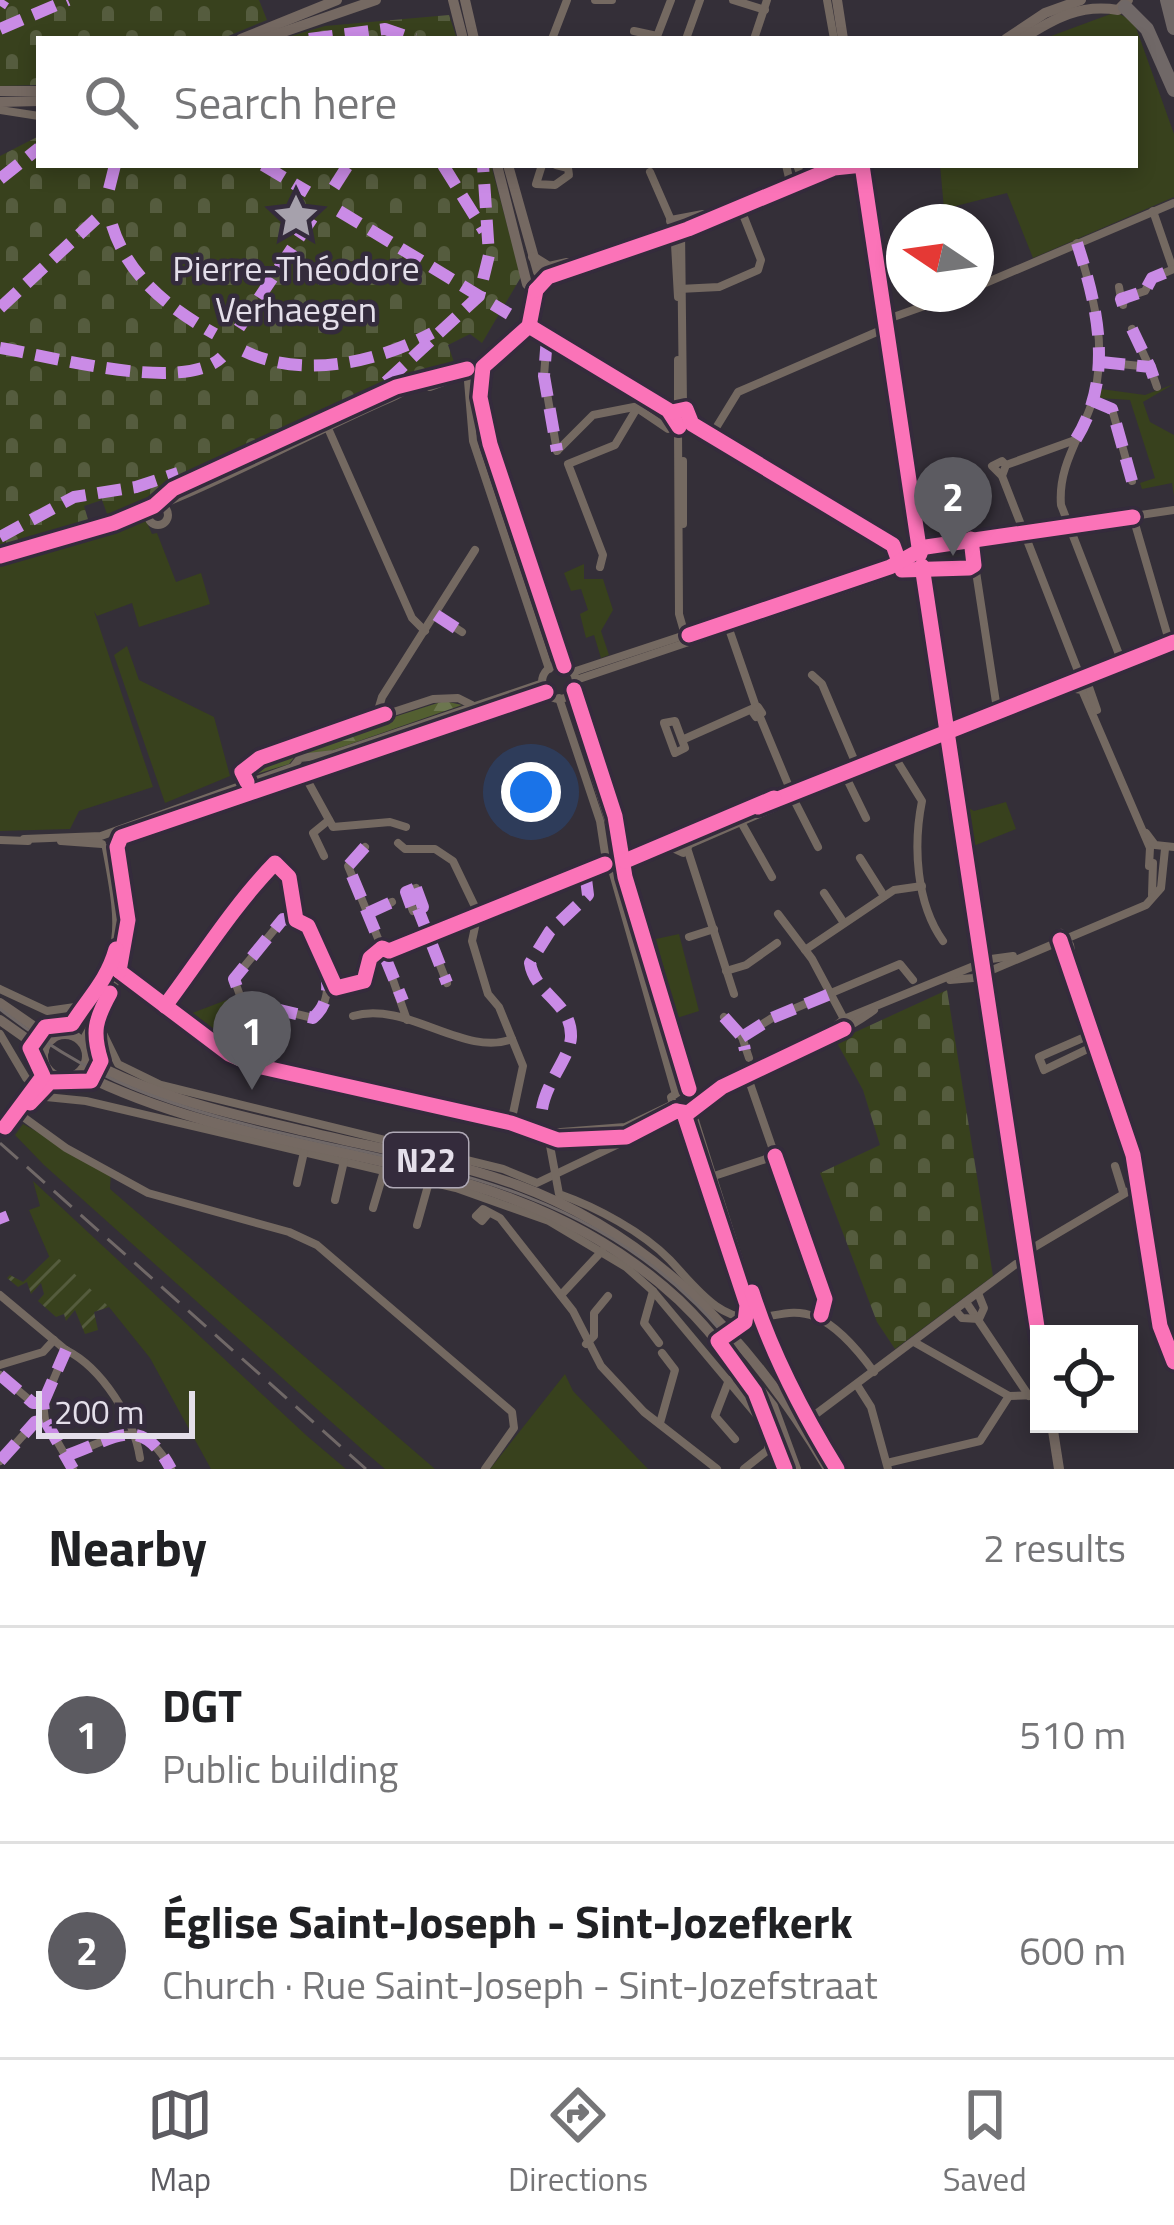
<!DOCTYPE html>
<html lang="en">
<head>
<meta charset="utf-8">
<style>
  :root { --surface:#fff; --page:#f2f2f2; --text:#202124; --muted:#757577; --line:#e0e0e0; --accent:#5c5b61 }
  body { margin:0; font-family:"Titillium Web",sans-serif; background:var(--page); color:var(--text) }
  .controls { position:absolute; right:36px; bottom:36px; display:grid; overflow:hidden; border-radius:0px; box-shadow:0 6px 18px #0003 }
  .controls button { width:108px; height:108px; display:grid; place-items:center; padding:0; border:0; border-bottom:3px solid var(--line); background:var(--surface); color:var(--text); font:60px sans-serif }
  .compass { position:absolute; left:886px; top:204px; width:108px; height:108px; border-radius:50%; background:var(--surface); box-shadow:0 6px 18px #0003; rotate:283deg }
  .scale { position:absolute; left:36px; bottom:30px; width:159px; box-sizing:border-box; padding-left:12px; border:6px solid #e4dfea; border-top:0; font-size:33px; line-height:42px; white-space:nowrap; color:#e4dfea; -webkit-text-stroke:9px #342b3c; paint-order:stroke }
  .you { position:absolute; left:531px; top:792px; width:42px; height:42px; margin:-30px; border:9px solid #fff; border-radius:50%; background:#1a73e8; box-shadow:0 0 0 18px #1a73e833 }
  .badge { display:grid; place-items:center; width:78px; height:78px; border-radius:50%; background:var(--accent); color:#fff; font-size:39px; font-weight:700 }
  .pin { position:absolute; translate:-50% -99px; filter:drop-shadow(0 3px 6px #0008) }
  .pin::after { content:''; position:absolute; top:63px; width:42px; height:36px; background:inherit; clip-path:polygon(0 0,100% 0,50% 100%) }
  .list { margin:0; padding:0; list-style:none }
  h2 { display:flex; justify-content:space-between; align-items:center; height:156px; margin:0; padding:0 48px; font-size:51px }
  h2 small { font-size:39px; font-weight:400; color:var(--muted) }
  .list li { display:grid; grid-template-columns:78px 1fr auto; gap:36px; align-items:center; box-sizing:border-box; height:216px; padding:0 48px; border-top:3px solid var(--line) }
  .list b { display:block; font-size:45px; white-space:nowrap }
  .list p { margin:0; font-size:39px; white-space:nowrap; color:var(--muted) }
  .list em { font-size:39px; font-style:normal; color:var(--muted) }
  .icon { flex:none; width:66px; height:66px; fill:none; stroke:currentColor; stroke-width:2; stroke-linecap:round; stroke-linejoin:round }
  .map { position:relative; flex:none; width:1174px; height:1469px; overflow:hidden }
  .search { position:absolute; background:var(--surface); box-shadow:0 6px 18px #0003; left:36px; right:36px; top:36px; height:132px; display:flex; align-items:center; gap:30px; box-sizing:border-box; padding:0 42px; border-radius:0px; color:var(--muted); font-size:45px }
  .sheet { height:588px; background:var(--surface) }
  nav { display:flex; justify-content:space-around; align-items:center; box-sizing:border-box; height:168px; border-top:3px solid var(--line); background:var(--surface); font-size:33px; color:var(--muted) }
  nav a { display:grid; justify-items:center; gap:6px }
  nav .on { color:var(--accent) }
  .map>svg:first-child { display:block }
  .green { fill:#38411d }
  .forest { fill:url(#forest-firs) }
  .cemetery { fill:url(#cemetery-stones) }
  .garden { fill:url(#garden-furrows) }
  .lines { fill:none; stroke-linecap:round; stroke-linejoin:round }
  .minor { stroke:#746961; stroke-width:8 }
  .major { stroke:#756962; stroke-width:10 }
  .highway { stroke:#706867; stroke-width:14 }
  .tram { stroke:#706867; stroke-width:3 }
  .rail { stroke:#706867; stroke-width:3; stroke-dasharray:24 12; stroke-linecap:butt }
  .quiet { stroke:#ca8be6; stroke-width:12; stroke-dasharray:24 12; stroke-linecap:butt }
  .cycleway-casing { stroke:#342b3c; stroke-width:22 }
  .cycleway { stroke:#fb73b8; stroke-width:15 }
  .labels { text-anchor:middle; stroke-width:9; stroke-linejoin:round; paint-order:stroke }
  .shield { fill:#342b3c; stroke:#afa9b6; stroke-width:3 }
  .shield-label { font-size:33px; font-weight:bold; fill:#e4dfea }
  .poi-label { font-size:36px; fill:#e4dfea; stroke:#342b3c }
</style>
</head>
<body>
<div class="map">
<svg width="1174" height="1469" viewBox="0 0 1174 1469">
  <defs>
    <pattern id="forest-firs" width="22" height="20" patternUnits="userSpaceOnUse" patternTransform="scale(3)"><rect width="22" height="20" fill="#535f31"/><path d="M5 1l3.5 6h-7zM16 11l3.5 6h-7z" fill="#6c764f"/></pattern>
    <pattern id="cemetery-stones" width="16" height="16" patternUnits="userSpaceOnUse" patternTransform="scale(3)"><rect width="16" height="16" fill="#38411d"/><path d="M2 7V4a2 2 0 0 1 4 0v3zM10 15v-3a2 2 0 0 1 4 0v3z" fill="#555c3e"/></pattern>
    <pattern id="garden-furrows" width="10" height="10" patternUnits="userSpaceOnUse" patternTransform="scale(3)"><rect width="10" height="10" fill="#38411d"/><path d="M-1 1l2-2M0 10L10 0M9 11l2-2" fill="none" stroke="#555c3e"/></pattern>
  </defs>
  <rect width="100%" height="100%" fill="#342f38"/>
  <g class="green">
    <path d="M1116 12 1134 22 1174 134V197L1033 258 1007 193 944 209 940 165H1135V39H1043Z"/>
    <path d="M1174 384 1143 402 1150 422 1174 435V496L1172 483 1142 489 1140 483 1155 478 1130 400 1099 398 1101 389 1145 395Z"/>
    <path d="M143 514 152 534 157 533 176 582 201 573 210 604 139 627 132 603 97 616 94 611 153 787 79 811 70 829 0 831V560Z"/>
    <path d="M584 564V579H603L613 610 601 631 609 655 601 658 594 635 586 638 580 614 588 610 581 589 571 591 564 573Z"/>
    <path d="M127 646 139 680 214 717 230 776 165 803 114 655Z"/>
    <path d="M1006 802 1016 829 971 847 967 807 974 811Z"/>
    <path d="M679 934 699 1011 677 1018 656 939Z"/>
    <path d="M237 996 241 1004 262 1011 254 1027 261 1056 229 1043 187 1015Z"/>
    <path d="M23 1124 111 1172 110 1189 435 1469H385L365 1452 44 1165 15 1135Z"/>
    <path d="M33 1181 307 1436 346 1469H211L150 1358 109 1307 49 1256 29 1210 40 1206Z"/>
    <path d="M565 1374 573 1391 648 1469H490Z"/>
  </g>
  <path class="forest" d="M444 701 462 705 316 756 296 755 289 764 250 776 249 770 263 759Z"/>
  <g class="cemetery">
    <path d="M0 0H259L267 20 221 39H39V85L0 86Z"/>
    <path d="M449 15 457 39H281L325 26Z"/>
    <path d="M39 136V165H491L521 277 482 343 470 334 448 345 454 362 294 431 129 511 109 519 102 500 84 506 90 526 0 553V156Z"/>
    <path d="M947 990 993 1276 895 1349 877 1322 820 1173 880 1145 863 1090 836 1041Z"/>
  </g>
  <path class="garden" d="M53 1253 109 1307 94 1312 98 1330 85 1334 75 1310 66 1321 64 1314 56 1317 38 1301 44 1294 41 1283 31 1294 27 1282 18 1287 7 1278 10 1275 23 1282Z"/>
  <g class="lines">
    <g class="minor">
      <path d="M595 0H612"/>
      <path d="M733 0 765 10"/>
      <path d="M827 0 834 39"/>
      <path d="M634 31 657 36"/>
      <path d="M552 39 567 0"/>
      <path d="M656 39 671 0"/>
      <path d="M686 39 700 0"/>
      <path d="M754 39 767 0"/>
      <path d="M0 110 39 116"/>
      <path d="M542 165 536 184 555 185 569 175 568 168 556 165"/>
      <path d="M786 165 791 186"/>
      <path d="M797 165 803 181"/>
      <path d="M650 172 674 227 678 297"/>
      <path d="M1153 211 1173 269"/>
      <path d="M681 230 683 405 689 422 893 545 902 570"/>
      <path d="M1077 243C1094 297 1110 353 1090 408 1078 441 1058 468 1061 505L1122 662"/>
      <path d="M976 287 1174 203"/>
      <path d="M1119 287 1121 299"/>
      <path d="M679 289 719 287 758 270 761 260 740 207"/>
      <path d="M536 290 529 326 483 367 482 435 561 665"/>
      <path d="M1123 305 1121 299 1145 291 1152 278 1174 269"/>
      <path d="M885 320 958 294"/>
      <path d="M529 326 672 412 678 427 679 614 685 635"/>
      <path d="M1132 329 1149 366"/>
      <path d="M547 337 544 376 557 451"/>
      <path d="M678 360V408"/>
      <path d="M1101 362 1150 367 1157 387"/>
      <path d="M467 369 473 441 549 669"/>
      <path d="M427 379 430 387 449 380 453 369"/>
      <path d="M1093 401 1112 409 1132 481"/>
      <path d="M327 426 412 618 425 631"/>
      <path d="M711 436 738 392 886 328"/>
      <path d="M558 450 593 415 639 406"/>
      <path d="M1006 465 1075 440"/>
      <path d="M1002 476 1006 465 1002 461 992 466 1002 476 1080 676"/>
      <circle cx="158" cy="515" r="10"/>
      <path d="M1133 517 1170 644"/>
      <path d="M683 524V461"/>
      <path d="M81 532C188 503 289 442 391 398 414 388 439 365 467 369"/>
      <path d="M971 539 997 709"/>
      <path d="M600 567 603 555 568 464 615 445 637 408 668 429 674 425"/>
      <path d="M436 615 462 632"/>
      <path d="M729 629 756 707"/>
      <circle cx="559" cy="682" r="17"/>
      <path d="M573 672 870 574 926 547 1174 510"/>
      <path d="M812 675 822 684 856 764"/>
      <path d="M576 680 908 568 930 572 974 565"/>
      <path d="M1063 687 1082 690 1150 848 1149 866"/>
      <path d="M1089 687 1097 710"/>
      <path d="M570 695 617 848 625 855 622 867 685 1088"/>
      <path d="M559 698 600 821 607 867"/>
      <path d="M758 707 762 713 756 717 752 711Z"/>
      <path d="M376 717 382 697 475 550"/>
      <path d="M760 717 792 794"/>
      <path d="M682 740 675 721 664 723 675 753 685 748 682 740 754 708"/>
      <path d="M891 751 922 801C913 846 916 903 943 941"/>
      <path d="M846 777 866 818"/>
      <path d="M306 778 333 827 390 822 406 827"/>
      <path d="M248 785 242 772 284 748 433 699 458 698 472 705"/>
      <path d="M794 800 818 847"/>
      <path d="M758 807 1174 642"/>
      <path d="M741 822 772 877"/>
      <path d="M1146 833 1155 845 1174 847"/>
      <path d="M24 839 101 836 293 767 300 758 334 754 543 683"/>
      <path d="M0 840 28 841"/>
      <path d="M61 841 102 844"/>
      <path d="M398 843 405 849H435L453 861 478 913 472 941 488 994 499 1007 523 1066 511 1123"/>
      <path d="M666 845 683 853 690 844 884 760 890 752"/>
      <path d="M365 847 348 866 382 948"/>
      <path d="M687 848 734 994"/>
      <path d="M324 856 313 833 329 820"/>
      <path d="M860 858 884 896"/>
      <path d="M627 860 762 803"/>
      <path d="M612 870 675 1091"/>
      <path d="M416 888 423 907 413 911 406 892Z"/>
      <path d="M824 893 844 923"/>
      <path d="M1152 895 1153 863"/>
      <path d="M418 909 447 983"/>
      <path d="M368 913 392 902"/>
      <path d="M778 914 812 959 844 1019"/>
      <path d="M283 919 306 922C320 951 342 993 313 1018L242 1001 234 979Z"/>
      <path d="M1061 933 1070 945 1075 975"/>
      <path d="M689 937 714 929"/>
      <path d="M1060 940 1133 1155 1160 1326 1174 1362"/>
      <path d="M805 950 894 890 922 886"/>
      <path d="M385 957 407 1020"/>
      <path d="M370 958 382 948 389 951 605 864"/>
      <path d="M119 971 128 920 117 847 121 837 546 692"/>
      <path d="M726 971 746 965 777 943"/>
      <path d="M120 974 229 1054 257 1066 511 1123 558 1140 626 1137 676 1111"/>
      <path d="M950 980 973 978 1146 905 1161 888 1165 849"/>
      <path d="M0 989 47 1011 89 1005"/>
      <path d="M165 1006C201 958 234 905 275 863L289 877 296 920"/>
      <path d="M353 1016C406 1000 465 1058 512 1039"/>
      <path d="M724 1017 742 1037 749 1058"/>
      <path d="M96 1019 118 1064 161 1085 503 1169 537 1183 625 1141"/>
      <path d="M829 1031 844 1019 991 959 1013 956"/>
      <path d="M0 1034 26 1078 46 1097 86 1101 456 1188 549 1221 626 1267 653 1291 760 1419"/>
      <path d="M1092 1034 1039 1057 1044 1070 1096 1045"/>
      <path d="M72 1035C118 947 126 951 106 848"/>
      <path d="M742 1037 772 1018 900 964 913 980"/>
      <path d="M82 1042 116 981"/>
      <path d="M747 1075 825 1299 821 1315"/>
      <path d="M696 1104 685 1088 671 1097 674 1109 688 1113C740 1065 819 1051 874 1010"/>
      <path d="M15 1111 66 1148 148 1193 289 1232 317 1245 512 1412 514 1428 485 1469"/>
      <path d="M15 1111 48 1070"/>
      <path d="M692 1111 759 1323 797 1402 837 1469"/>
      <path d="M684 1114 747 1305 745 1322 718 1341"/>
      <path d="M0 1132 56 1076"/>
      <path d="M548 1133 625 1127 671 1105"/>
      <path d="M548 1135 559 1194C596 1207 643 1232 670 1260 684 1275 699 1294 716 1306 775 1347 794 1262 874 1372"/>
      <path d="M1115 1166 1123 1192"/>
      <path d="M714 1176 775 1156"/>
      <path d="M297 1183 304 1152"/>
      <path d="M335 1200 344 1161"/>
      <path d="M373 1208 384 1171"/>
      <path d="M488 1214 482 1221 476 1216 483 1209 500 1218 573 1311 601 1366 644 1412 717 1469"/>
      <path d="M417 1225 429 1182"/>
      <path d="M1026 1252 1139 1185"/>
      <path d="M653 1291 644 1323 659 1343"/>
      <path d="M0 1295 67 1351"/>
      <path d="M561 1295 602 1251"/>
      <path d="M966 1302 1029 1396"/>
      <path d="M955 1310 962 1318 979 1319 984 1308 978 1293"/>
      <path d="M914 1342 1009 1396 1039 1395"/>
      <path d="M586 1344 594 1336V1313L608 1296"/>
      <path d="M66 1350C102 1368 134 1419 140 1458"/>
      <path d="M0 1365 43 1352 54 1340"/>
      <path d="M0 1375 33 1403H43L45 1420 73 1469"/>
      <path d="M729 1380 715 1416 735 1439"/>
      <path d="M857 1385 871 1407 888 1469"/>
      <path d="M44 1402 66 1350"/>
      <path d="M808 1420 1016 1264 1027 1262"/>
      <path d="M660 1423 675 1370 662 1353"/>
      <path d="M68 1455C118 1437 141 1414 171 1469"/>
      <path d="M0 1461 35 1422 45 1420"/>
      <path d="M887 1463 980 1441 1009 1396"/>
      <path d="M744 1469 768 1450V1438"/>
    </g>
    <g class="major">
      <path d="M453 0 463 39"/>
      <path d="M465 0 474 39"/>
      <path d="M837 0 843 39"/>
      <path d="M241 39 337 0"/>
      <path d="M263 39 376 0"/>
      <path d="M1006 39 1045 13 1081 0"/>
      <path d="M1022 39C1056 17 1081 4 1118 10L1128 0"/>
      <path d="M0 91H39"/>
      <path d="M0 102 39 101"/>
      <path d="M497 165 527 284 536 290 548 277 688 229 834 168 863 165"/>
      <path d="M508 165 538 272"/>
      <path d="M862 165 1039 1340"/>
      <path d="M671 221 703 215"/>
      <path d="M533 257 549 267 567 263"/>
      <path d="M0 1003 52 1039"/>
      <path d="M0 1020 44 1051"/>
      <circle cx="65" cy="1056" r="22"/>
      <path d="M87 1060C158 1099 235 1115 313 1133 380 1149 451 1161 517 1185 656 1236 754 1344 828 1469"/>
      <path d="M80 1073C279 1173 504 1137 679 1300 729 1348 765 1402 782 1469"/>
      <path d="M743 1368 773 1406 796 1469"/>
      <path d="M1052 1424 1059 1469"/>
    </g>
    <g class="highway">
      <path d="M1167 0 1174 28"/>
      <path d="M1125 7 1147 29 1174 90"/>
    </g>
    <path class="tram" d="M0 1009C46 1045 95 1075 150 1095 341 1166 541 1150 697 1305 743 1351 776 1405 790 1469"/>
    <path class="rail" d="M0 1143 366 1469"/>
    <g class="quiet">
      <path d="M0 6 4 0"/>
      <path d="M0 29 68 0"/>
      <path d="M309 39 385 29 415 39"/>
      <path d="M263 165 308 192"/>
      <path d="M443 165 484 231"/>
      <path d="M0 179 39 148"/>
      <path d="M334 187 348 165"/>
      <path d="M109 189 115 165"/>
      <path d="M339 211 509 314"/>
      <path d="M112 225C128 277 169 308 215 334"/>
      <path d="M1123 305 1121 299 1145 291 1152 278 1174 269"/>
      <path d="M0 308 96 219"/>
      <path d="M239 328 313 217"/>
      <path d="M1132 329 1150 367"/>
      <path d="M547 337 544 376 557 451"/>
      <path d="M0 348C50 356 184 394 222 357"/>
      <path d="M244 351C302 379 376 363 432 333"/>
      <path d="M1101 362 1150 367 1157 387"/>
      <path d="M386 382 479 296 489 255 483 165"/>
      <path d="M1093 401 1112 409 1132 481"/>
      <path d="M1076 439C1114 377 1098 308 1077 243"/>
      <path d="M0 537 74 497 136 487 178 473"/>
      <path d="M436 615 462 632"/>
      <path d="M365 847 348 866 382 948"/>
      <path d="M416 888 423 907 413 911 406 892Z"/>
      <path d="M418 909 447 983"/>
      <path d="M368 913 392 902"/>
      <path d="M283 919 306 922C320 951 342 993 313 1018L242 1001 234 979Z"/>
      <path d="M385 957 403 1001"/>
      <path d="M724 1017 742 1037 745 1050"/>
      <path d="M742 1037 772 1018 830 994"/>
      <path d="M542 1109C546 1082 570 1057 571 1037 572 1002 535 995 530 963L550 931 588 895 586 879"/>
      <path d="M0 1213 4 1223"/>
      <path d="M0 1375 33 1403H43L45 1420 73 1469"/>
      <path d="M43 1403 66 1350"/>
      <path d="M68 1455C118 1437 141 1414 171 1469"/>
      <path d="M0 1461 35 1422 45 1420"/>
    </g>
    <g class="cycleway-casing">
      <g id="cycleway">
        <path d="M862 165 920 554"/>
        <path d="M536 290 529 326 483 367 480 397 490 444 564 666"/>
        <path d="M536 290 548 277 688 229 834 168 863 165"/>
        <path d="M529 326 668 410 679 427"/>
        <path d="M672 412 686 409 692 424 893 545 902 570 969 568 974 565 971 539"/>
        <path d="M0 556 114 523 154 506 173 489 396 387 467 369"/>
        <path d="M922 566 1039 1340"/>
        <path d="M689 635 890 567 926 547 1133 517"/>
        <path d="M574 690 615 816 625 877 689 1089"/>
        <path d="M247 782 242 772 260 758 385 714"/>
        <path d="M758 807 1174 642"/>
        <path d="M625 861 774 798"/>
        <path d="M1060 940 1133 1155 1160 1326 1174 1362"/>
        <path d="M119 971 229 1054 257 1066 511 1123 558 1140 626 1137 676 1111"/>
        <path d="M119 971 128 920 117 847 121 837 546 692"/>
        <path d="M165 1006C201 958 234 905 275 863L289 877 296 920 308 926 336 988 364 981 370 958 382 948 389 951 605 864"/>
        <path d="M30 1103 50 1082 91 1081 101 1061C92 1032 95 1020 110 993"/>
        <path d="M676 1111 688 1113 722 1087 844 1029"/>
        <path d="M684 1114 747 1305 745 1322 718 1341 755 1392 785 1469"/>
        <path d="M5 1127 43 1076 30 1048 45 1027 72 1024C89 997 107 981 116 949"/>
        <path d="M775 1156 825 1299 821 1315"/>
        <path d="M752 1292C772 1355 802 1412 837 1469"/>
      </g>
    </g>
    <use href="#cycleway" class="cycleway"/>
  </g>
  <defs>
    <g id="sight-bare" transform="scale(3.6)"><path d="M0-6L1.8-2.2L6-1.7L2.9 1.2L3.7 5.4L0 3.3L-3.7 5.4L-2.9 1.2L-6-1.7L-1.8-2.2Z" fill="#a6a1ac" stroke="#342b3c" stroke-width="2.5" paint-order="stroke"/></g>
  </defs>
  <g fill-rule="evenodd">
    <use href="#sight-bare" x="296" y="216"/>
  </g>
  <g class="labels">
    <rect class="shield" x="384" y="1133" width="84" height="54" rx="9"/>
    <g class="shield-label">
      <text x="426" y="1172">N22</text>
    </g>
    <g class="poi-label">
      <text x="296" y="281">Pierre-Théodore<tspan x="296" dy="41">Verhaegen</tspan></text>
    </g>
  </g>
</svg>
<div class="controls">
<button><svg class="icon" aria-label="locate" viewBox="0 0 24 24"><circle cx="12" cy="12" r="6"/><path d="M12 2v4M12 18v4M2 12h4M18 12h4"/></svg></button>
</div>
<svg class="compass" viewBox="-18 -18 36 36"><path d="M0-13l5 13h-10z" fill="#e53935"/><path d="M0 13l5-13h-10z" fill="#757577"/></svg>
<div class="scale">200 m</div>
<div class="you"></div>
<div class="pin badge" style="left:252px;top:1090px">1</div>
<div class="pin badge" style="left:953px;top:556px">2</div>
<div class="search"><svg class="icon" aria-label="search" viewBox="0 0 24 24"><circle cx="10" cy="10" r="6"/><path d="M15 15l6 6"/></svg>Search here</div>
</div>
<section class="sheet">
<h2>Nearby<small>2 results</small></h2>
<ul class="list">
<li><span class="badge">1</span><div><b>DGT</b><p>Public building</p></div><em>510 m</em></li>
<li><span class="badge">2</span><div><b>Église Saint-Joseph - Sint-Jozefkerk</b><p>Church · Rue Saint-Joseph - Sint-Jozefstraat</p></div><em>600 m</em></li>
</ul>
</section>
<nav>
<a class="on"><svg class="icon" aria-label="map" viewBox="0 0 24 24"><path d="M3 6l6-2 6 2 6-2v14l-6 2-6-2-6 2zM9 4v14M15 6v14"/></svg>Map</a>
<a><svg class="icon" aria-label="directions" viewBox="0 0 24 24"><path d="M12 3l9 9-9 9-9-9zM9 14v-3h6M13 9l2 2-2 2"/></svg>Directions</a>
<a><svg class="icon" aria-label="saved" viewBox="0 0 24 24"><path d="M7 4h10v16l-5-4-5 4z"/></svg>Saved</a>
</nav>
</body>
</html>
